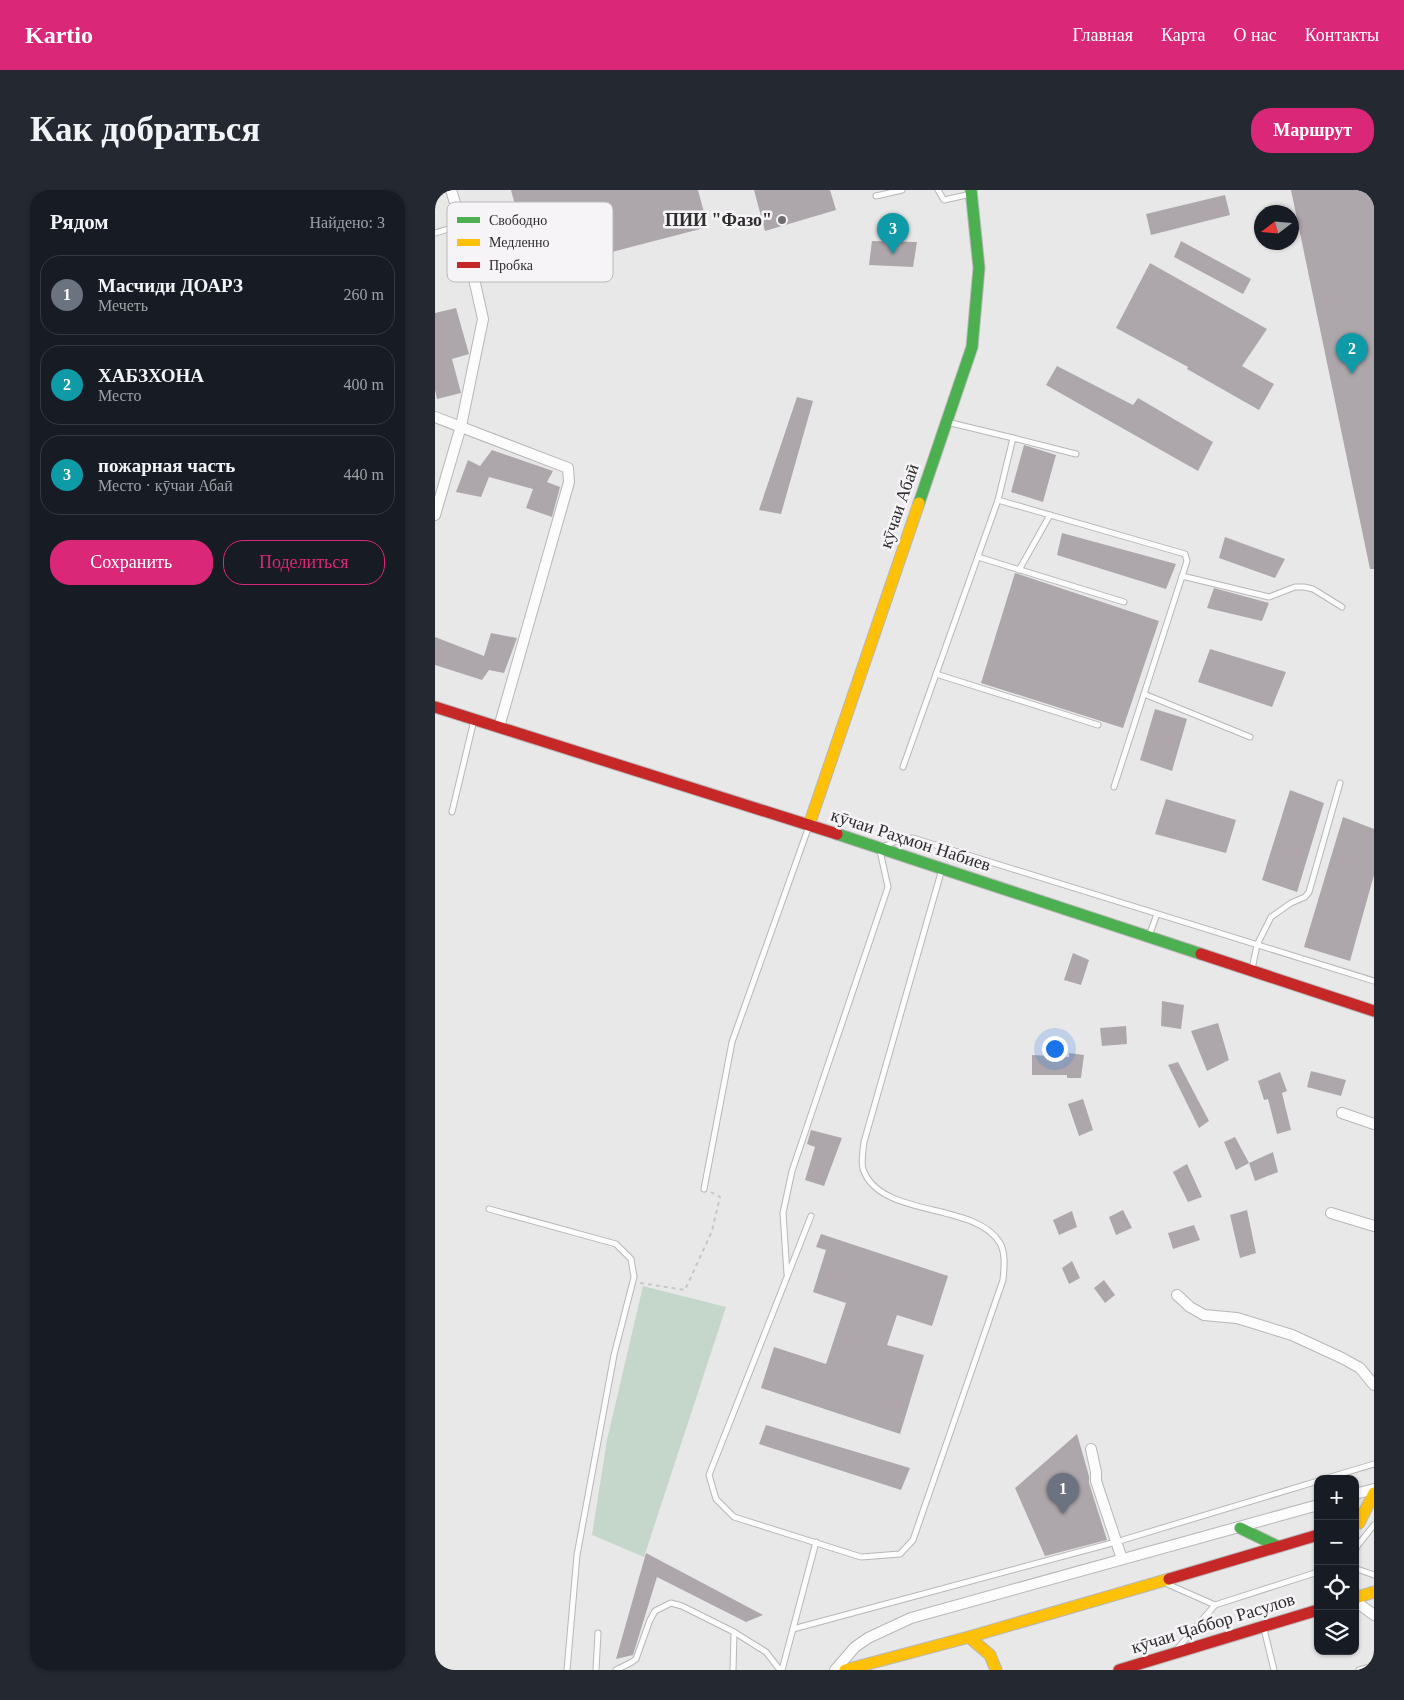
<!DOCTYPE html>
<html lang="ru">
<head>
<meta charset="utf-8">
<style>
  :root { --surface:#171b24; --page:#242831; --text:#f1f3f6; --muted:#9ea1a6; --line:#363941; --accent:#db2777 }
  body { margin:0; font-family:Georgia,serif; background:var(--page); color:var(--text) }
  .controls { position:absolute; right:15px; bottom:15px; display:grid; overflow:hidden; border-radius:10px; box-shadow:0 1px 4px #0004 }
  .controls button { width:45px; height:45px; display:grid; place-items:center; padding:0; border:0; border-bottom:1px solid var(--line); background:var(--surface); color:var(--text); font:25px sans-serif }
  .compass { position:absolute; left:819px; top:15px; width:45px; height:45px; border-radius:50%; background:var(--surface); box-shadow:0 1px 4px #0004; rotate:254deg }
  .you { position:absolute; left:619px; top:858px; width:18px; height:18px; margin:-12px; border:4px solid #fff; border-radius:50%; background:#1a73e8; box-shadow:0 0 0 8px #1a73e833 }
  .badge { display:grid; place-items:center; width:32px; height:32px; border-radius:50%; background:var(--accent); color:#fff; font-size:16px; font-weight:700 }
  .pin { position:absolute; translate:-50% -41px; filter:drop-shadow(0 1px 2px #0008) }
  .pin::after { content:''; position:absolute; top:26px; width:18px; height:15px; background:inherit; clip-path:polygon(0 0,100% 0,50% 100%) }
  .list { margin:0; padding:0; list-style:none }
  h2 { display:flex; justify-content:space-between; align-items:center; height:65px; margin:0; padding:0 20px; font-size:21px }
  h2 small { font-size:16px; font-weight:400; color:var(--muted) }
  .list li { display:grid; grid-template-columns:32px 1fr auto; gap:15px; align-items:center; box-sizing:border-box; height:80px; margin:0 10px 10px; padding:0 10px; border:1px solid var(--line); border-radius:20px }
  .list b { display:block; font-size:19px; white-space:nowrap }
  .list p { margin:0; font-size:16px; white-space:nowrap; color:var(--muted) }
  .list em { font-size:16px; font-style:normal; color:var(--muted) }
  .actions { display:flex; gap:10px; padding:15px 20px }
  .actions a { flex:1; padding:11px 0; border:1px solid var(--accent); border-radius:20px; text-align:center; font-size:18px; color:var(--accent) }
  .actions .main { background:var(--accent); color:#fff }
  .icon { flex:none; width:28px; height:28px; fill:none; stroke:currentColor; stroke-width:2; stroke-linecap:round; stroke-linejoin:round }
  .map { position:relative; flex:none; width:939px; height:1480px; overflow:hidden; border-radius:20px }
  header { display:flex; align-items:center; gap:30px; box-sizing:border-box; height:70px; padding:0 25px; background:var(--accent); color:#fff }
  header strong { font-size:24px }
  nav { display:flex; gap:28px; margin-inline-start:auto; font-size:18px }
  .intro { display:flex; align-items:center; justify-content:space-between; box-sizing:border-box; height:120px; padding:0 30px }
  h1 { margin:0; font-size:35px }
  .button { padding:12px 22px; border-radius:20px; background:var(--accent); color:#fff; font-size:18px; font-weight:700 }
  main { display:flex; gap:30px; padding:0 30px }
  aside { flex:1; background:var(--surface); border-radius:20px; box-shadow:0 1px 4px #0004 }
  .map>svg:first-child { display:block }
  .green { fill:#c5d7cb }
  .building { fill:#ada7ac }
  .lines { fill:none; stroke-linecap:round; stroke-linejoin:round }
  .lane-casing { stroke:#b8b7b8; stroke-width:7 }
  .street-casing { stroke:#b8b7b8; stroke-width:12 }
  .fast-casing { stroke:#b8b7b8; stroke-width:13 }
  .slow-casing { stroke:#b8b7b8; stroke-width:13 }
  .jam-casing { stroke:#b8b7b8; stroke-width:13 }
  .path { stroke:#c9c8c9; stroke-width:2; stroke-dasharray:4 4; stroke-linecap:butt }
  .lane { stroke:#fcfcfc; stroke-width:5 }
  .street { stroke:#fcfcfc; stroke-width:10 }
  .fast { stroke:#4caf50; stroke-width:11 }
  .slow { stroke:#ffc107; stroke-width:11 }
  .jam { stroke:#c62828; stroke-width:11 }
  .poi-dot { fill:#6f6e6f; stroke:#f7f4f7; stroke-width:2 }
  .labels { text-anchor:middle; stroke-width:5; stroke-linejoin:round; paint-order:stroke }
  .poi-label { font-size:18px; font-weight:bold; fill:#2e2d2e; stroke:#f7f4f7; text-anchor:end }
  .street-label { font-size:18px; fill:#2e2d2e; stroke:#f7f4f7 }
  .key { fill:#f7f4f7; stroke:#bbb8bb; stroke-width:1 }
  .key-label { font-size:14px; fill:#2e2d2e }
</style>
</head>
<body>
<header>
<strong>Kartio</strong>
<nav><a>Главная</a><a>Карта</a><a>О нас</a><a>Контакты</a></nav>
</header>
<div class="intro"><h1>Как добраться</h1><a class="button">Маршрут</a></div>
<main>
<aside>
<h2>Рядом<small>Найдено: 3</small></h2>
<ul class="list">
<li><span class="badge" style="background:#6b7280">1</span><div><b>Масчиди ДОАРЗ</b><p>Мечеть</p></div><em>260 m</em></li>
<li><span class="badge" style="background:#0f9aa8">2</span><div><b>ХАБЗХОНА</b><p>Место</p></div><em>400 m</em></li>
<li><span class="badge" style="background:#0f9aa8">3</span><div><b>пожарная часть</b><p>Место · кӯчаи Абаӣ</p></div><em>440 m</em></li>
</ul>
<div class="actions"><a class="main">Сохранить</a><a>Поделиться</a></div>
</aside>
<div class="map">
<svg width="939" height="1480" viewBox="0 0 939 1480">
  <rect width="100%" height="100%" fill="#e9e8e9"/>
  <path class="green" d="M208 1096 291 1117 209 1367 157 1345 172 1250Z"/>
  <g class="building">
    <path d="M76 0H263L273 37 100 82 92 52 90 53Z"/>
    <path d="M319 0H395L401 20 330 41Z"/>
    <path d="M856 0H939V379H935Z"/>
    <path d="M790 5 795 25 716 45 711 24Z"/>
    <path d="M437 51 482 52 478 77 434 75Z"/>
    <path d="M746 51 816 89 808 104 739 67Z"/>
    <path d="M715 73 832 139 807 176 839 194 824 220 752 179 753 177 681 138Z"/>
    <path d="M21 118 34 164 17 169 26 203 2 209 0 200V123Z"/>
    <path d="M622 176 698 215 703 208 778 252 763 281 611 195Z"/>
    <path d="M362 207 378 211 346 324 324 320Z"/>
    <path d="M589 255 621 265 608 312 576 302Z"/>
    <path d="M57 260 118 281 112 292 125 297 117 327 91 318 98 299 54 287 46 307 21 302 33 270 45 276Z"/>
    <path d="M627 343 741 374 731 399 622 365Z"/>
    <path d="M790 347 850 369 840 388 784 368Z"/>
    <path d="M580 383 724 431 688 538 546 493Z"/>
    <path d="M779 398 834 413 827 431 772 418Z"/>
    <path d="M56 443 82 448 69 483 54 480 47 490 0 475V447L49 466Z"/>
    <path d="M775 459 851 482 837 517 763 492Z"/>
    <path d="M720 519 752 529 737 581 705 570Z"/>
    <path d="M855 600 889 613 862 702 827 690Z"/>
    <path d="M731 609 801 630 791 663 720 644Z"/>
    <path d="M908 627 939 639V685L915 771 869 757Z"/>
    <path d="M638 763 654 770 646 795 629 790Z"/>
    <path d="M727 811 749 815 746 839 726 836Z"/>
    <path d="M783 833 794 870 772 881 756 841Z"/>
    <path d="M691 836 692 854 667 856 665 838Z"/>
    <path d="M634 863 649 865 646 888H632V885H597V865L634 867Z"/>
    <path d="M743 872 774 931 764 938 733 875Z"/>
    <path d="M876 881 911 890 906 906 872 897Z"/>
    <path d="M845 882 852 901 847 903 856 940 842 944 833 909 829 910 823 891Z"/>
    <path d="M648 909 658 940 644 946 633 914Z"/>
    <path d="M376 940 407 948 389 996 370 990 380 957 372 954Z"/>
    <path d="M800 947 814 973 801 980 789 952Z"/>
    <path d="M838 962 843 982 820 991 814 973Z"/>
    <path d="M752 974 767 1007 753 1012 738 982Z"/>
    <path d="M688 1020 697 1038 681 1045 674 1027Z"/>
    <path d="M812 1020 821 1063 805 1068 795 1025Z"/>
    <path d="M637 1021 642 1037 624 1045 618 1030Z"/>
    <path d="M759 1035 765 1050 738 1059 733 1043Z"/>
    <path d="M386 1044 513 1086 497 1136 462 1125 452 1155 489 1165 465 1244 326 1198 339 1157 391 1174 411 1113 378 1102 391 1060 381 1057Z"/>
    <path d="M637 1071 645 1088 634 1094 627 1078Z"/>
    <path d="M669 1090 680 1105 670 1113 659 1098Z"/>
    <path d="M331 1235 475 1278 466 1300 324 1254Z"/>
    <path d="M642 1244 654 1286V1293L672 1350 610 1366 580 1298Z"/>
    <path d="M211 1363 328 1425 311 1432 222 1387 198 1465 181 1469Z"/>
  </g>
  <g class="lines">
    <g class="lane-casing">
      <g id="lane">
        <path d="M503 0 509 10 536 4"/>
        <path d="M441 6 467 0"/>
        <path d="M0 43 27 35"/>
        <path d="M578 248 641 264"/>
        <path d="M563 310 750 364 752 371 679 597"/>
        <path d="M543 367 689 412"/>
        <path d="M584 380 615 325"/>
        <path d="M747 386 834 407 860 397H869L878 399 907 417"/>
        <path d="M501 484 663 535"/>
        <path d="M709 504 815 547"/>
        <path d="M468 577 563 310 578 248 512 232"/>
        <path d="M17 622 39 530"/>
        <path d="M450 656 466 649 478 648 939 791"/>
        <path d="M714 746 722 724"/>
        <path d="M817 779 822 755 836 727 856 713 870 707 874 702 905 593"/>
        <path d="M269 999 297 852 374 636"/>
        <path d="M54 1019 181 1054 196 1069 199 1087 179 1165 142 1365 132 1480"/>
        <path d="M376 1026 274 1285 281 1309 299 1327 426 1367 465 1364 478 1350 568 1090C569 1078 571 1064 565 1053 540 1011 445 1029 428 979 426 972 428 960 429 952L507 679"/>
        <path d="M352 1084 348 1023 357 981 453 697 445 661"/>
        <path d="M889 1289 939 1274"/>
        <path d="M920 1361 923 1355 939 1335"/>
        <path d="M920 1376 922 1379 939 1385"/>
        <path d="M730 1393 780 1415"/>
        <path d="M358 1439 681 1352 883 1291"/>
        <path d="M829 1439 839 1480"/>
        <path d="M299 1442 331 1462 345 1480"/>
        <path d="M743 1458 780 1415 883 1382"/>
        <path d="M161 1480 163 1443"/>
        <path d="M181 1480 197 1472 201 1469 215 1430 220 1421 236 1413 247 1416 299 1442 298 1480"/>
        <path d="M347 1480 381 1352"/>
        <path d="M924 1480 939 1476"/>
      </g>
    </g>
    <g class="street-casing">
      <g id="street">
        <path d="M0 227 133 278 134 292 64 537"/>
        <path d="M0 325 26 236 48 129 27 35 16 0"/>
        <path d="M907 923 939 934"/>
        <path d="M896 1023 939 1036"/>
        <path d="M742 1105 755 1117 769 1125 802 1128 857 1145 907 1168 925 1178 939 1195"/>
        <path d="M656 1259 661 1282V1291L687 1369"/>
        <path d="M920 1304 939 1299"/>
        <path d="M920 1411 939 1425"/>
        <path d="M400 1480 420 1457 433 1448 476 1428 883 1315"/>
      </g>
    </g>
    <g class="fast-casing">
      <g id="fast">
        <path d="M484 313 537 157 544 78 536 0"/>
        <path d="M402 644 766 764"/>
        <path d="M805 1338 842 1356"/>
      </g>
    </g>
    <g class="slow-casing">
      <g id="slow">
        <path d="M374 635 484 313"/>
        <path d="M924 1333 939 1303"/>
        <path d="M920 1408 939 1402"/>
        <path d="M534 1447 555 1465 561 1480"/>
        <path d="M410 1480 534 1447 734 1389"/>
      </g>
    </g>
    <g class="jam-casing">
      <g id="jam">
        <path d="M0 517 402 644"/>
        <path d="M766 764 939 821"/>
        <path d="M734 1389 883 1345"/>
        <path d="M684 1480 883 1420"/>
      </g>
    </g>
    <path class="path" d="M205 1093 250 1100 277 1041 285 1007 276 1002"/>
    <use href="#lane" class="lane"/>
    <use href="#street" class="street"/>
    <use href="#fast" class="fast"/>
    <use href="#slow" class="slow"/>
    <use href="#jam" class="jam"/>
  </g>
  <circle class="poi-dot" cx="347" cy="30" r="5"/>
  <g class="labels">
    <g class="poi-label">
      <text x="337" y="36">ПИИ "Фазо"</text>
    </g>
    <g class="street-label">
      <text transform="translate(464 316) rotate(-71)" y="6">кӯчаи Абаӣ</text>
      <text transform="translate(476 650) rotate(18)" y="6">кӯчаи Раҳмон Набиев</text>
      <text transform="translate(778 1433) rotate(-17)" y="6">кӯчаи Ҷаббор Расулов</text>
    </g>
  </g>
  <rect x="12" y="12" width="166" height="80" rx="8" class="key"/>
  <rect x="22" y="27" width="23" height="6" fill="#4caf50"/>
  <rect x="22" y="49" width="23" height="7" fill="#ffc107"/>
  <rect x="22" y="72" width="23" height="6" fill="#c62828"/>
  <g class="key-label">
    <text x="54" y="35">Свободно</text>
    <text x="54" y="57">Медленно</text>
    <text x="54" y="80">Пробка</text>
  </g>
</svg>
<div class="controls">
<button>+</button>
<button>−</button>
<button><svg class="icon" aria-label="locate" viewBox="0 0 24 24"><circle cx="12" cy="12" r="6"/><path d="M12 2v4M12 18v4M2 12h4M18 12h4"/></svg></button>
<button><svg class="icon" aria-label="layers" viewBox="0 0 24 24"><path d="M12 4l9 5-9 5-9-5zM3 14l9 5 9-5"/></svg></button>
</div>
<svg class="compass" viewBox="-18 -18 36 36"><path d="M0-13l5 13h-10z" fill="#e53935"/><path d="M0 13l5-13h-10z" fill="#9ea1a6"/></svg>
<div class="you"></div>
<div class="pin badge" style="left:628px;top:1324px;background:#6b7280">1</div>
<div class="pin badge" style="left:917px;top:184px;background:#0f9aa8">2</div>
<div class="pin badge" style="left:458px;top:64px;background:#0f9aa8">3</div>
</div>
</main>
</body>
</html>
